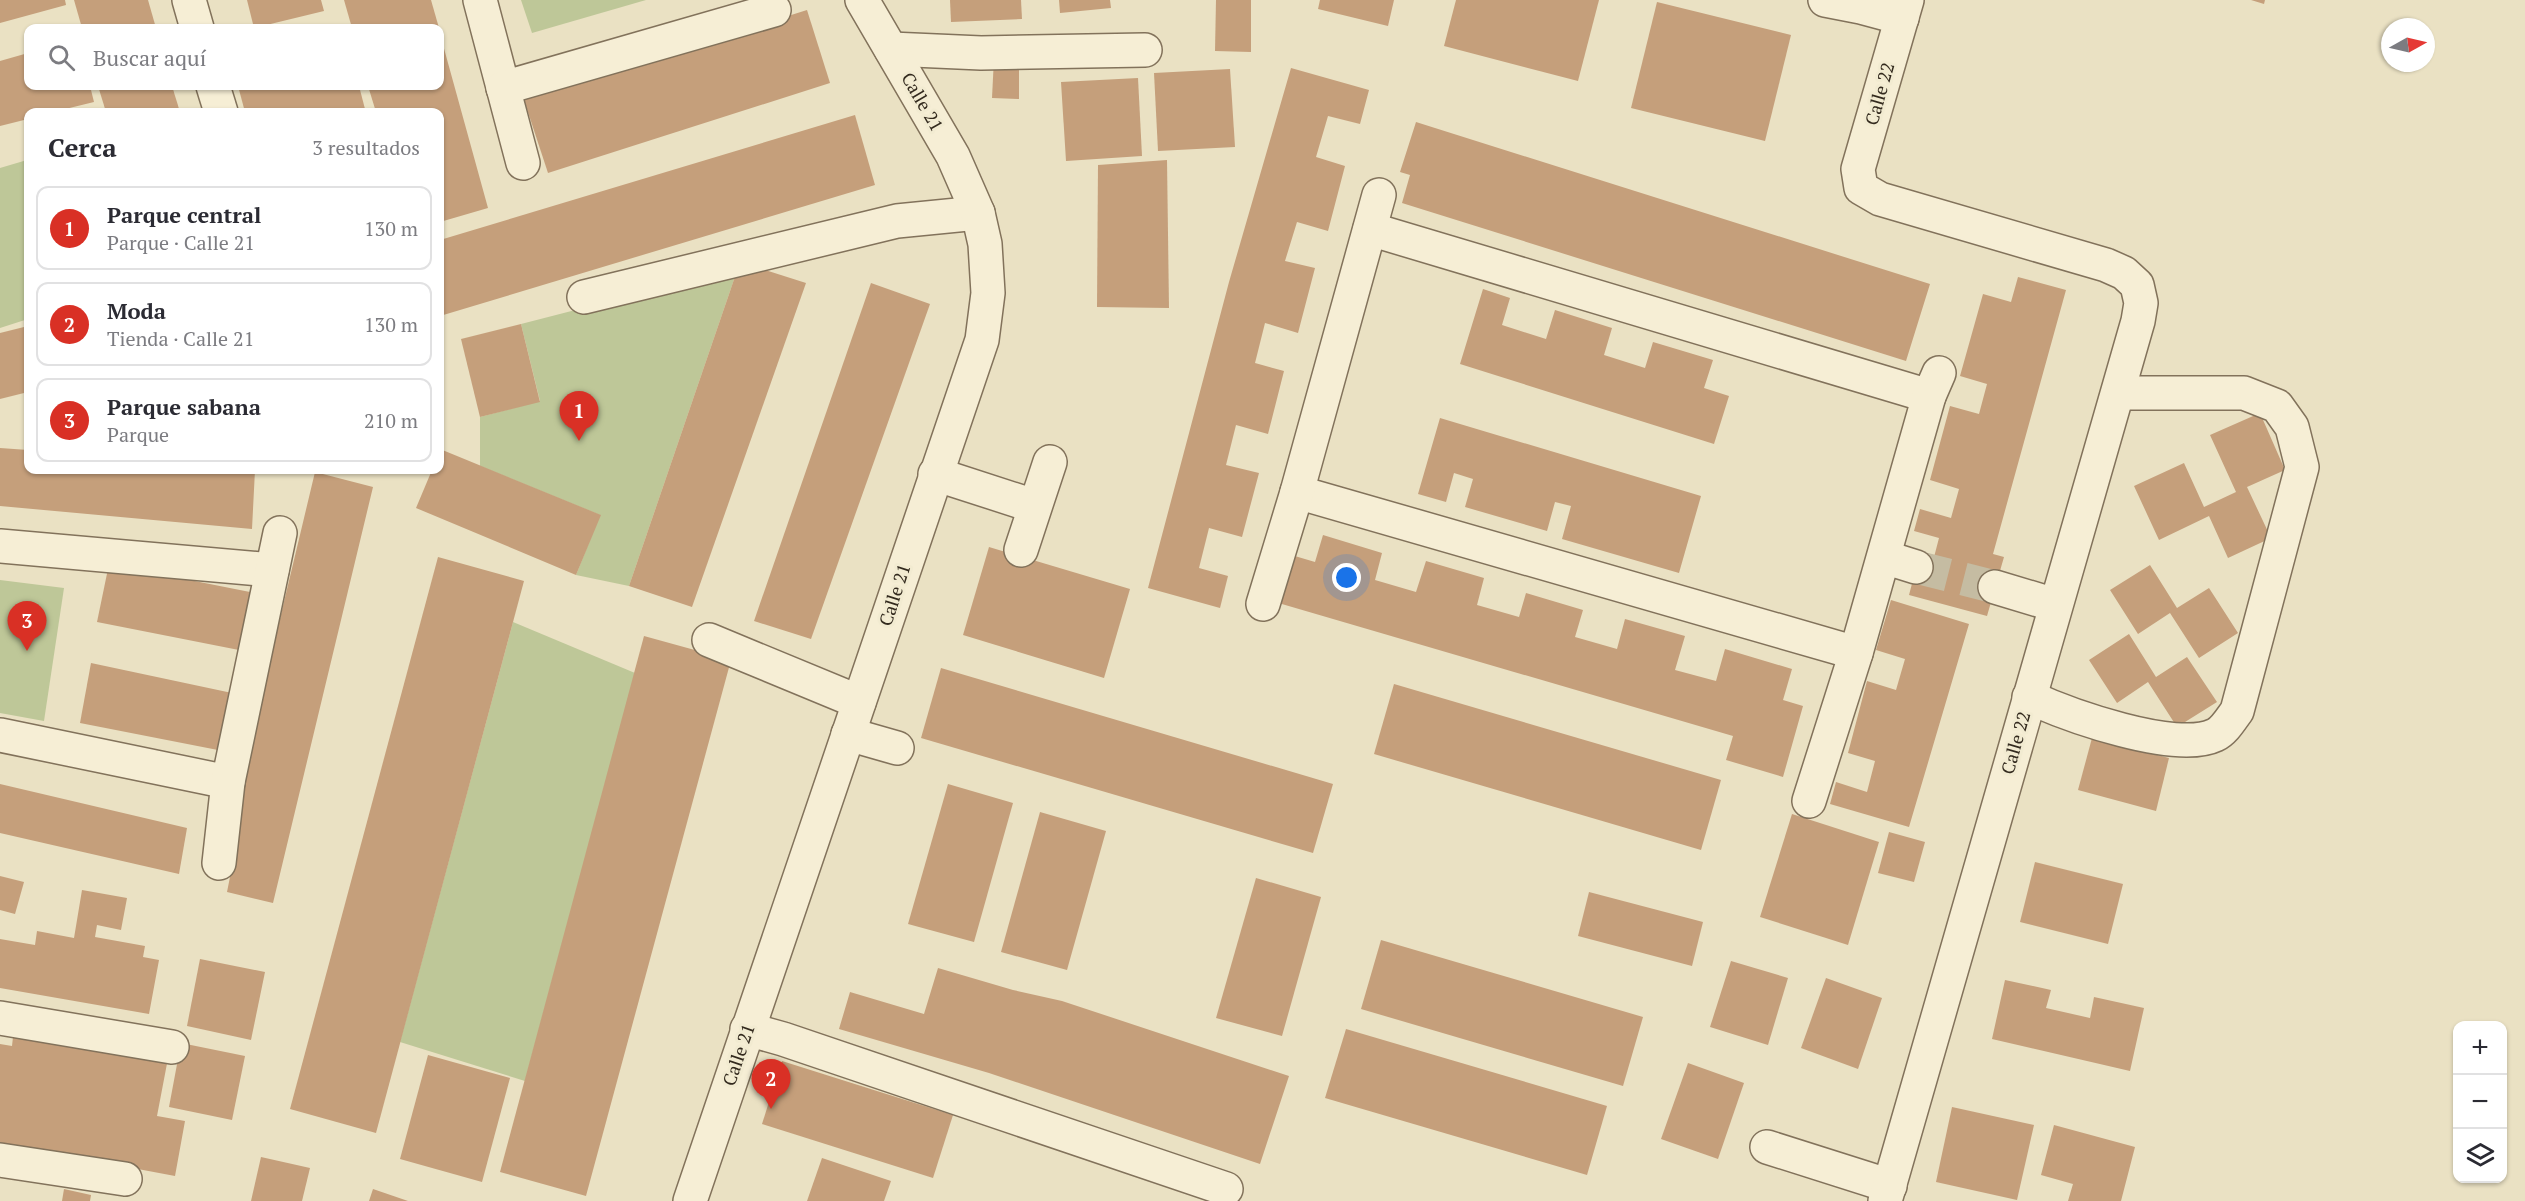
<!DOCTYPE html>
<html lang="es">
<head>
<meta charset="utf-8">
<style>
  :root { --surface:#fff; --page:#f7f7f7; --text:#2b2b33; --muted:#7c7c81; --line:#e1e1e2; --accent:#d93025 }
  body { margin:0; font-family:"PT Serif",serif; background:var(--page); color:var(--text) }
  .controls { position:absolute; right:18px; bottom:18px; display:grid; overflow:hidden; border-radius:12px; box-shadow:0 2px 4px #0004 }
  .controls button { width:54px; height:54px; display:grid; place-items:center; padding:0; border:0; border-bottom:2px solid var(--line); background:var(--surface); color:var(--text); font:30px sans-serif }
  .compass { position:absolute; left:2381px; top:18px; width:54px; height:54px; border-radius:50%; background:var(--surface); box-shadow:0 2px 4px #0004; rotate:82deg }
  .you { position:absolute; left:1347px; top:578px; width:21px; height:21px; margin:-15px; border:4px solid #fff; border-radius:50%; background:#1a73e8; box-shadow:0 0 0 9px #1a73e833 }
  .badge { display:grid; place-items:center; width:39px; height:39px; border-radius:50%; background:var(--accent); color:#fff; font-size:20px; font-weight:700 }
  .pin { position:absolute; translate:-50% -50px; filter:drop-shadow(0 2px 3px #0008) }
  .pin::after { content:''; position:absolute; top:32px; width:21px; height:18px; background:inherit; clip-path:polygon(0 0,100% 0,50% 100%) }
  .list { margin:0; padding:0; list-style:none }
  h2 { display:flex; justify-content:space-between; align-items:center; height:78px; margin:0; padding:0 24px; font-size:26px }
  h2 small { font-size:20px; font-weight:400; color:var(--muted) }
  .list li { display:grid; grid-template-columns:39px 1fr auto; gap:18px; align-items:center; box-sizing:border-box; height:84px; margin:0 12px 12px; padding:0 12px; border:2px solid var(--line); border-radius:12px }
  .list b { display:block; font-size:22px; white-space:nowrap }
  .list p { margin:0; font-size:20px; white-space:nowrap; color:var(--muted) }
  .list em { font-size:20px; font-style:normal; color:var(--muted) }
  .icon { flex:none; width:33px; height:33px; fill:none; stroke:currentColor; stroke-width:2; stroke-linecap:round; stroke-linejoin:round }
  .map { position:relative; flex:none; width:2525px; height:1201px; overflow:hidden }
  .search { position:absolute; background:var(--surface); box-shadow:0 2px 4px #0004; left:24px; top:24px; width:420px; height:66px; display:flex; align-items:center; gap:15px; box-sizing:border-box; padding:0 21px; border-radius:12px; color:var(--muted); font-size:22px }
  .panel { position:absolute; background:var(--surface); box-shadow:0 2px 4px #0004; left:24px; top:108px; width:420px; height:366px; border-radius:12px }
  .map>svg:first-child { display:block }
  .green { fill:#bec798 }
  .building { fill:#c59f7b }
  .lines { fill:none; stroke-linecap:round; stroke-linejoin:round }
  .minor-tunnel { stroke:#c5bca2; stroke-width:33; stroke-dasharray:33 16; stroke-linecap:butt }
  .minor-casing { stroke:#82725b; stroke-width:36 }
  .minor { stroke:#f6eed5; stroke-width:33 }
  .labels { text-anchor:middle; stroke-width:6; stroke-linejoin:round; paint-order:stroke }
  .street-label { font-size:18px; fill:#332a1e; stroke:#f2ebd1 }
</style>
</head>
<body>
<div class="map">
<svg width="2525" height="1201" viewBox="0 0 2525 1201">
  <rect width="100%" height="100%" fill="#eae1c3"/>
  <g class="green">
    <path d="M521 0H646L532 33Z"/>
    <path d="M27 160 28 319 0 328V168Z"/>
    <path d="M740 262 629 586 576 575 600 515 480 466V417L540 401 521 324 622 298Z"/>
    <path d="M0 580 64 588 44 721 0 713Z"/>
    <path d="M513 622 635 673 525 1081 400 1042Z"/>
  </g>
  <g class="building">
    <path d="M0 0H65L66 5 0 23Z"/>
    <path d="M74 0H148L156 28H82Z"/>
    <path d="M247 0H321L324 11 254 28Z"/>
    <path d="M344 0H431L439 28H352Z"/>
    <path d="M950 0H1021L1022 19 951 22Z"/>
    <path d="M1059 0H1110L1111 8 1060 13Z"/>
    <path d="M1216 0H1251V52L1215 51Z"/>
    <path d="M1320 0H1394L1388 26 1318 9Z"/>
    <path d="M1456 0H1599L1578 81 1444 46Z"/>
    <path d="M2251 0H2265L2264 4Z"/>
    <path d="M1657 2 1791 35 1765 141 1631 108Z"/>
    <path d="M807 10 830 83 548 173 524 100Z"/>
    <path d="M440 34 488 208 440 222V112H376L368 86H440Z"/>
    <path d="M28 53V86H90L94 102 53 112H28V119L0 126V61Z"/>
    <path d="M994 58H1019V99L992 98Z"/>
    <path d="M1291 68 1369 90 1360 124 1328 116 1316 157 1345 166 1328 231 1297 222 1285 261 1315 268 1298 333 1265 323 1255 363 1284 371 1268 434 1236 425 1226 465 1259 473 1242 537 1209 528 1199 568 1228 576 1220 608 1148 588 1229 282Z"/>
    <path d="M1230 69 1235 147 1158 151 1154 73Z"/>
    <path d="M1138 78 1142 156 1066 161 1061 82Z"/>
    <path d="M98 86H172L180 112H106Z"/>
    <path d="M238 86H359L365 109 352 112H245Z"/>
    <path d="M855 115 875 185 440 316V240Z"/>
    <path d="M1416 122 1930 284 1906 361 1402 203 1410 175 1400 172Z"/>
    <path d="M1167 160 1169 308 1097 307 1098 165Z"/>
    <path d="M740 262 806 283 692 607 629 586Z"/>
    <path d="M2018 277 2066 290 1993 554 2004 557 1987 616 1909 595 1919 557 1933 561 1939 538 1914 531 1920 509 1951 518 1959 489 1930 480 1950 406 1979 414 1987 384 1960 376 1983 294 2011 302Z"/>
    <path d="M871 283 930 304 811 639 754 621Z"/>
    <path d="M1483 289 1510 298 1502 325 1527 333 1546 339 1555 310 1612 328 1604 355 1645 368 1653 342 1713 360 1704 388 1729 396 1714 444 1460 364Z"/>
    <path d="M521 324 540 402 480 417 461 339Z"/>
    <path d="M28 326V392L0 399V333Z"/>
    <path d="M2260 413 2285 470 2247 487 2271 538 2228 558 2209 516 2159 540 2134 486 2184 463 2204 507 2236 492 2210 435Z"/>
    <path d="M1440 418 1701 496 1679 573 1562 539 1571 506 1555 502 1547 531 1465 507 1473 479 1454 473 1446 502 1418 494Z"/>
    <path d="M440 419 444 432 440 433Z"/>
    <path d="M0 448 28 450V470H255L252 529 0 506Z"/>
    <path d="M440 449 601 515 576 575 416 508 432 470H440Z"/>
    <path d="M315 472 373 487 273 903 227 892 235 852 225 849Z"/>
    <path d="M1323 535 1382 553 1375 580 1416 592 1426 561 1484 578 1477 605 1519 617 1526 593 1583 610 1575 637 1617 649 1625 619 1685 636 1675 670 1716 681 1725 649 1792 669 1783 700 1803 706 1783 777 1726 760 1733 736 1275 602 1288 554 1315 562Z"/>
    <path d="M989 547 1130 589 1104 678 963 635Z"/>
    <path d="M438 557 524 581 376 1133 290 1109Z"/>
    <path d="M109 564 255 593 244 651 97 622Z"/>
    <path d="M2150 565 2177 608 2209 588 2238 633 2199 658 2170 613 2138 634 2110 590Z"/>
    <path d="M1891 600 1969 624 1909 827 1830 804 1836 782 1867 792 1875 761 1848 753 1867 681 1896 690 1905 659 1876 650Z"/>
    <path d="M2129 634 2156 677 2187 657 2217 702 2177 727 2148 682 2117 703 2089 660Z"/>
    <path d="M644 636 731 660 586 1196 500 1172Z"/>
    <path d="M91 663 232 693 223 751 80 723Z"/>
    <path d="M941 668 1333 784 1313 853 921 738Z"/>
    <path d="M1394 684 1721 780 1701 850 1374 754Z"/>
    <path d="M2092 738 2169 758 2156 811 2078 790Z"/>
    <path d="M0 784 187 828 179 874 0 833Z"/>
    <path d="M948 784 1013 803 974 942 908 924Z"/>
    <path d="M1040 812 1106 831 1067 970 1001 952Z"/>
    <path d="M1792 814 1879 842 1848 945 1760 917Z"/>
    <path d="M1889 832 1925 842 1914 882 1878 873Z"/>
    <path d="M2035 862 2123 884 2108 944 2020 922Z"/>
    <path d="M0 876 24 882 15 914 0 910Z"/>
    <path d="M1256 878 1321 897 1282 1036 1216 1018Z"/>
    <path d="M82 890 127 898 121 930 97 925 95 937 145 946 143 957 159 960 149 1014 0 988V939L35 945 37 931 74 938Z"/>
    <path d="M1589 892 1703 922 1692 966 1578 936Z"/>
    <path d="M1381 940 1643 1017 1623 1086 1361 1009Z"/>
    <path d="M200 959 265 972 251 1040 187 1026Z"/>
    <path d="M1731 961 1788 978 1768 1045 1710 1027Z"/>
    <path d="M938 968 1013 990 1062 1001 1289 1076 1260 1164 989 1073 839 1029 850 992 924 1014Z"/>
    <path d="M1826 978 1882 998 1858 1069 1801 1048Z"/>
    <path d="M2005 980 2051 990 2046 1008 2090 1018 2094 997 2144 1008 2130 1071 1992 1039Z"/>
    <path d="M1346 1029 1607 1106 1587 1175 1325 1098Z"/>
    <path d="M47 1031 169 1053 157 1116 185 1121 175 1176 0 1143V1044L12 1046 13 1037 45 1042Z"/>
    <path d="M181 1043 245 1056 232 1120 169 1107Z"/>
    <path d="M428 1055 510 1078 482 1182 400 1159Z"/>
    <path d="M782 1061 953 1115 933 1178 762 1124Z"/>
    <path d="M1688 1063 1744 1083 1718 1159 1661 1139Z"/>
    <path d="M1952 1107 2034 1125 2017 1200 1936 1182Z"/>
    <path d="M2054 1125 2135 1147 2121 1201H2068L2073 1184 2041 1175Z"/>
    <path d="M261 1157 310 1168 302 1201H251Z"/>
    <path d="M822 1158 891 1181 884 1201H807Z"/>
    <path d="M64 1189 91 1195 90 1201H62Z"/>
    <path d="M373 1189 408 1201H369Z"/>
  </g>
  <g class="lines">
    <path class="minor-tunnel" d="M1916 567 1995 587"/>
    <g class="minor-casing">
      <g id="minor">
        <path d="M189 0 197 28"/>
        <path d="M480 0 523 163"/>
        <path d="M1825 0 1861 7 1902 18"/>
        <path d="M891 49 981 53 1145 50"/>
        <path d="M213 86 221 112"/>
        <path d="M503 88 774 10"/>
        <path d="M1370 229 1929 396"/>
        <path d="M584 297 897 221 978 213"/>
        <path d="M935 474 1034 506"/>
        <path d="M1297 492 1856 653"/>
        <path d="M0 546 272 570"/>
        <path d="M1021 550 1050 462"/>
        <path d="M1884 557 1916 567"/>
        <path d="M1995 587 2055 605"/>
        <path d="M1263 604 1297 492 1379 195"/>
        <path d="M709 640 859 702"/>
        <path d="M2029 697C2068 715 2176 754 2215 735 2224 731 2231 719 2237 711L2302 467 2292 427 2277 406 2244 393H2118"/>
        <path d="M848 734 897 748"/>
        <path d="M0 735 228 782"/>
        <path d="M1809 801 1856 653 1929 396 1939 373"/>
        <path d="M219 863 228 782 280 533"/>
        <path d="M0 1018 172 1047"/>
        <path d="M747 1029 783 1039 1226 1189"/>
        <path d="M1767 1147 1890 1186"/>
        <path d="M0 1160 125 1179"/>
        <path d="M690 1201 982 340 988 293 985 244 978 213 953 156 862 0"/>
        <path d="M1885 1201 2138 321 2141 303 2137 285 2124 273 2106 265 1880 199 1861 188 1858 169 1907 0"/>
      </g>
    </g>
    <use href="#minor" class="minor"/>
  </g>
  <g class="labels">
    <g class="street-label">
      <text transform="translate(1880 94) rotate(-74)" y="6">Calle 22</text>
      <text transform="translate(922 102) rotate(60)" y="6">Calle 21</text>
      <text transform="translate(895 595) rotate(-72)" y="6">Calle 21</text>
      <text transform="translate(2016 743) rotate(-74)" y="6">Calle 22</text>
      <text transform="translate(739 1055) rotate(-71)" y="6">Calle 21</text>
    </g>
  </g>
</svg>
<div class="controls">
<button>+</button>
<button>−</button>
<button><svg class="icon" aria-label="layers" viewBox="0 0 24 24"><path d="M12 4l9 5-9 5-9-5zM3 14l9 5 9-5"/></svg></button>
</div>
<svg class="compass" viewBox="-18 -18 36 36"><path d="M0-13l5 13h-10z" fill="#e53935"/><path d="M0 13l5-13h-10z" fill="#7c7c81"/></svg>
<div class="you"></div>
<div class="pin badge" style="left:579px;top:441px">1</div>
<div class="pin badge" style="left:771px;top:1109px">2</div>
<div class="pin badge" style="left:27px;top:651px">3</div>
<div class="search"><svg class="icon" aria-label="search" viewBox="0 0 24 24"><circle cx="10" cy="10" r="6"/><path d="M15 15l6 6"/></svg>Buscar aquí</div>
<section class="panel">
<h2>Cerca<small>3 resultados</small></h2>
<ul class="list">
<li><span class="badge">1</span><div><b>Parque central</b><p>Parque · Calle 21</p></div><em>130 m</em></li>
<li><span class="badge">2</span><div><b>Moda</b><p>Tienda · Calle 21</p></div><em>130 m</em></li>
<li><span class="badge">3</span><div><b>Parque sabana</b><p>Parque</p></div><em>210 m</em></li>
</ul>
</section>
</div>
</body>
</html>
